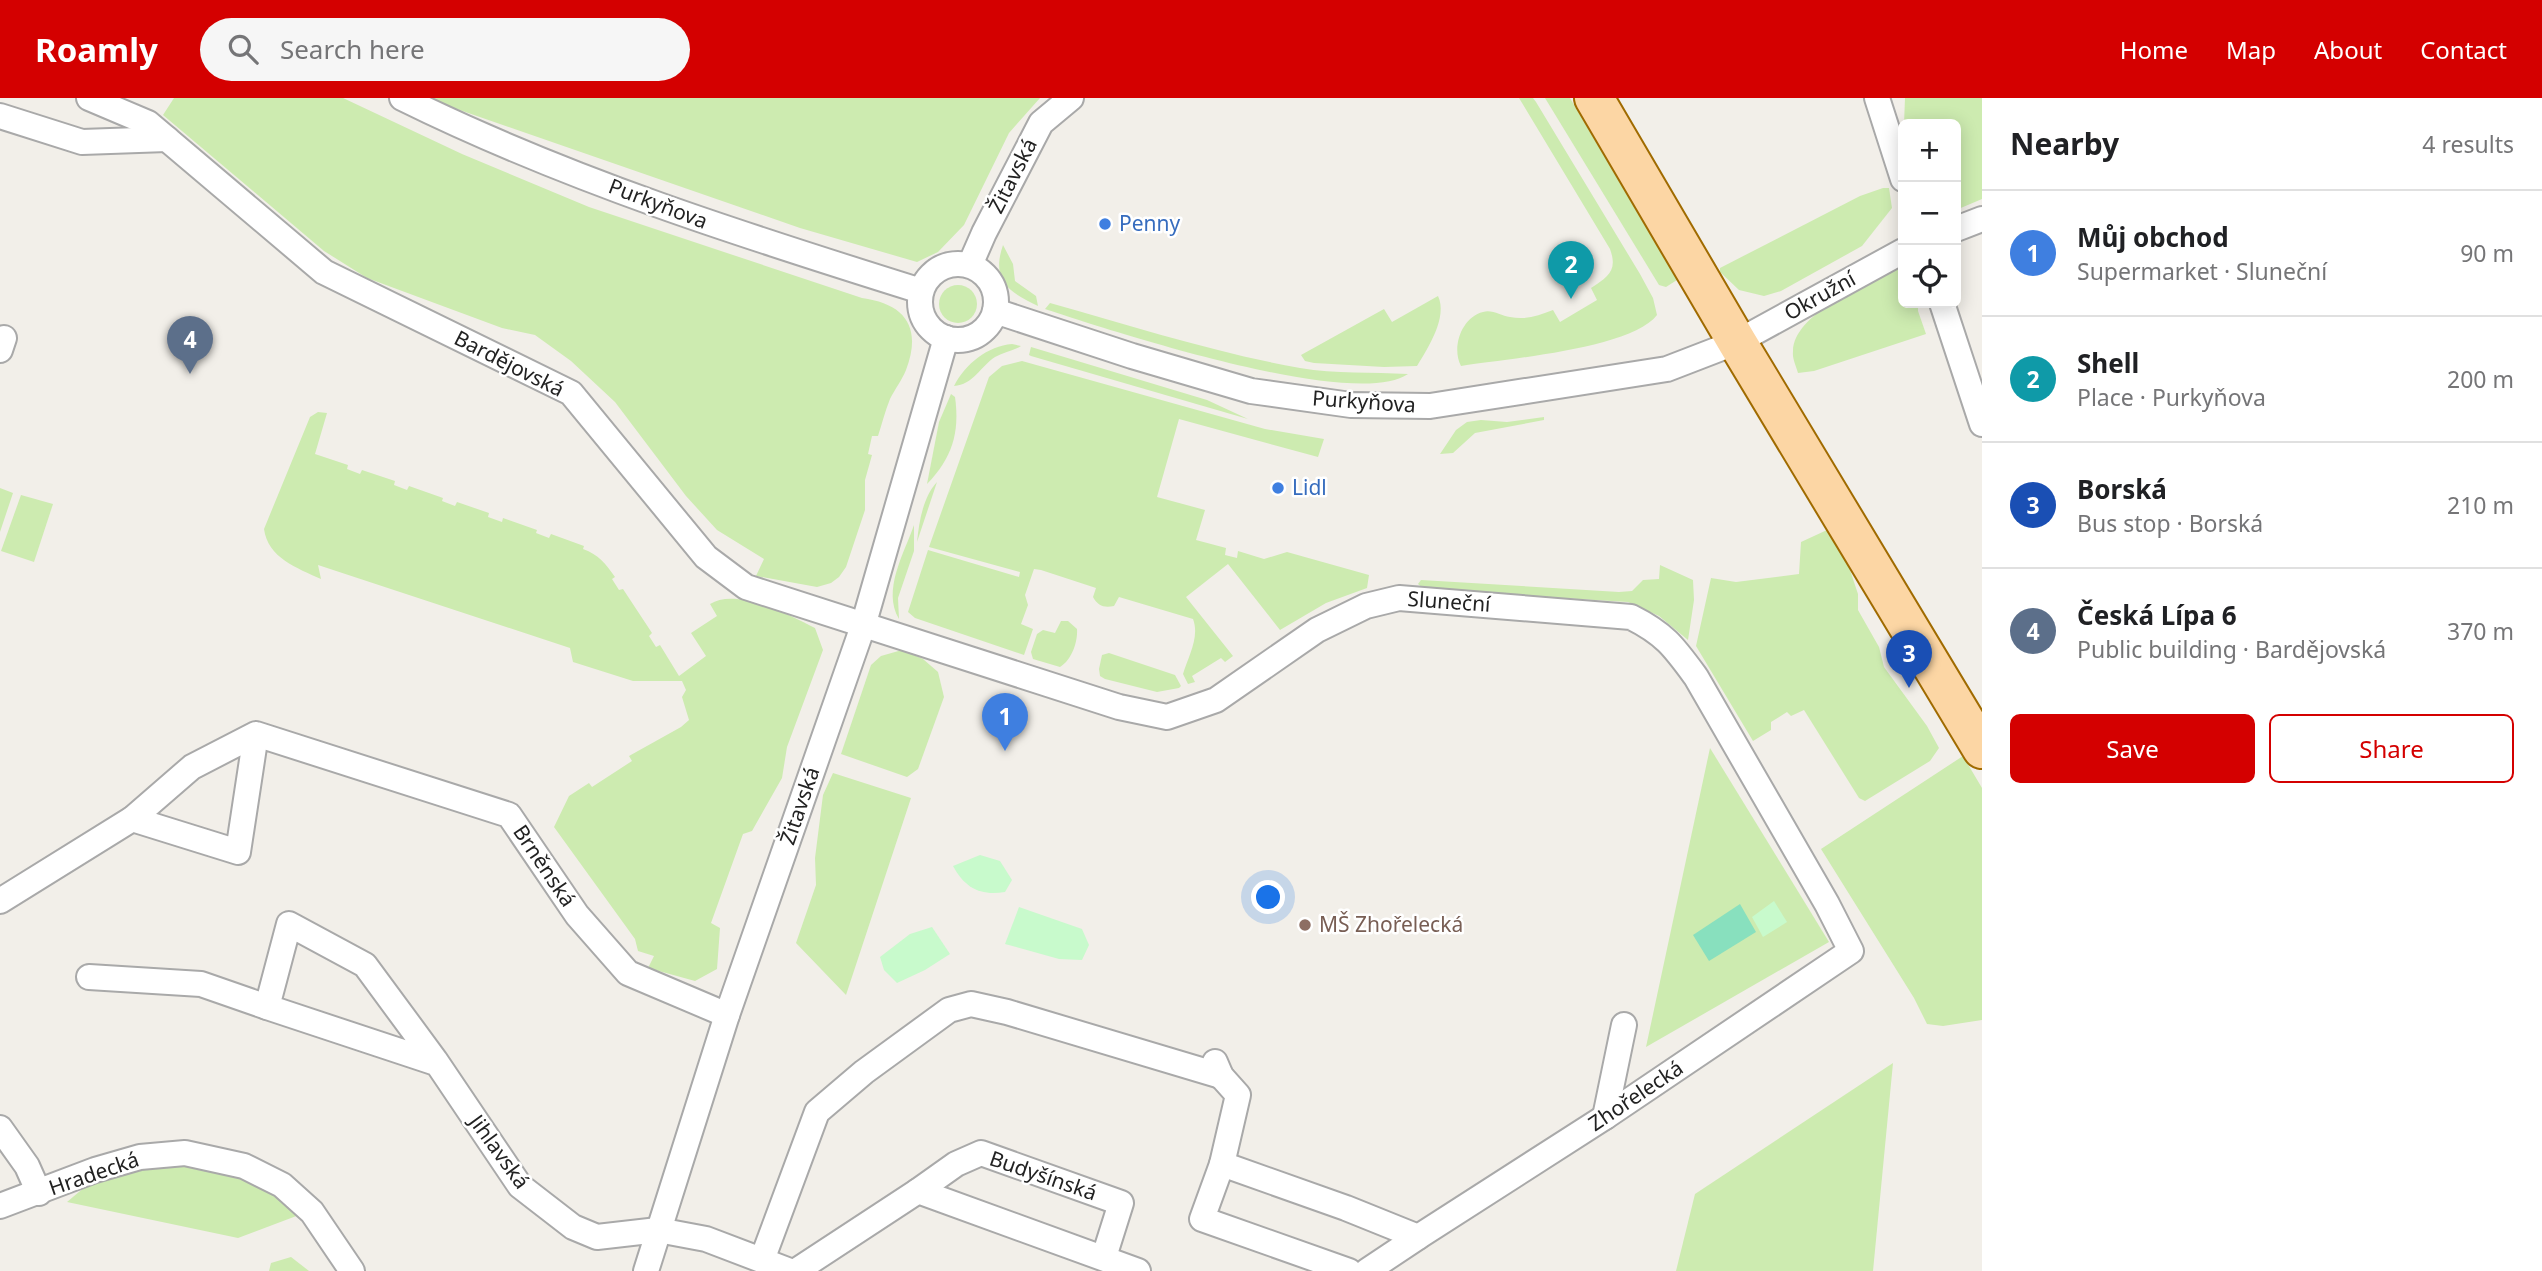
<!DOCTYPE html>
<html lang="en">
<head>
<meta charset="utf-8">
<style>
  :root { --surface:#fff; --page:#f6f6f6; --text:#202124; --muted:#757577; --line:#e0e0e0; --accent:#d40000 }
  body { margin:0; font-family:"Noto Sans",sans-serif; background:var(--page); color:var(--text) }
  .controls { position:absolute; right:21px; top:21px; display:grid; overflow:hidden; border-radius:10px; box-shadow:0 4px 18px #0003 }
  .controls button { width:63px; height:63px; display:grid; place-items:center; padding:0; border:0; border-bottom:2px solid var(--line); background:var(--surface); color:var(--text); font:35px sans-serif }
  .you { position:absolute; left:1269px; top:800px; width:24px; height:24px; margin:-18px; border:5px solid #fff; border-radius:50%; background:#1a73e8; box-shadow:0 0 0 10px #1a73e833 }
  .badge { display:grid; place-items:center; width:46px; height:46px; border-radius:50%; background:var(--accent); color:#fff; font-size:23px; font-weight:700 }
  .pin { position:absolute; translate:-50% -58px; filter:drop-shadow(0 2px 4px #0008) }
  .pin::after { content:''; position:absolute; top:37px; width:24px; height:21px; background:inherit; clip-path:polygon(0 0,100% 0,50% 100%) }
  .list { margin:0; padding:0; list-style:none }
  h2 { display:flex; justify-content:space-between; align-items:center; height:91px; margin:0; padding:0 28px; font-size:30px }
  h2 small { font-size:23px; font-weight:400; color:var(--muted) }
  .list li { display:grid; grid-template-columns:46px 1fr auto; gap:21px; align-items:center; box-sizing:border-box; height:126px; padding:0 28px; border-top:2px solid var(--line) }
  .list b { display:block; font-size:26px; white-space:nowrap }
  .list p { margin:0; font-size:23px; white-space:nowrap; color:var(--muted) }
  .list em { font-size:23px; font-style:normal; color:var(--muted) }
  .actions { display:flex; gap:14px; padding:21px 28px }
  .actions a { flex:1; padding:16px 0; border:2px solid var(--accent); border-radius:10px; text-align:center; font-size:24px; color:var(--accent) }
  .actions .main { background:var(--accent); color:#fff }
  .icon { flex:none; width:38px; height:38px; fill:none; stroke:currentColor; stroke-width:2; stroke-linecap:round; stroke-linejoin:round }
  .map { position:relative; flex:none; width:1982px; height:1173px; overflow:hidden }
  header { display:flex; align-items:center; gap:42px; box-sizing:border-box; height:98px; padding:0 35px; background:var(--accent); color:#fff }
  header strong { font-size:33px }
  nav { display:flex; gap:38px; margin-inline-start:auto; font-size:24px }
  .search { width:490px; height:63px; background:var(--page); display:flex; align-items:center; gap:18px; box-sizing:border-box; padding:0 24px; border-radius:38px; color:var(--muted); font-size:26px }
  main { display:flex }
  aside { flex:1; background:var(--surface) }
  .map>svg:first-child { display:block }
  .grass { fill:#cdebb0 }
  .park { fill:#c8facc }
  .pitch { fill:#88e0be }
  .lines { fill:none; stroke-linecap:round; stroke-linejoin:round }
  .street-casing { stroke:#a9a9a9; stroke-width:28 }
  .primary-casing { stroke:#a06b00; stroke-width:42 }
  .street { stroke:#fff; stroke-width:24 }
  .primary { stroke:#fcd6a4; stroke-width:38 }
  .shop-dot { fill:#3f7fe0; stroke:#fff; stroke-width:2.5 }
  .education-dot { fill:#8d6e63; stroke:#fff; stroke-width:2.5 }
  .labels { text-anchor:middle; stroke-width:5; stroke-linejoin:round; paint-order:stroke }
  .street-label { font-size:21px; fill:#222; stroke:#fff }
  .shop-label { font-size:21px; fill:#366cbe; stroke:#fff; text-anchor:start }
  .education-label { font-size:21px; fill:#785e54; stroke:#fff; text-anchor:start }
</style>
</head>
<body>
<header>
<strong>Roamly</strong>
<div class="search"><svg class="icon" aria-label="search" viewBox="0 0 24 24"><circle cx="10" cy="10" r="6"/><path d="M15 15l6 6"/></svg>Search here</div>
<nav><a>Home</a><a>Map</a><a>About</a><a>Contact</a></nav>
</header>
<main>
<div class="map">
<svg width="1982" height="1173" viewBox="0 0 1982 1173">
  <rect width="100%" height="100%" fill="#f2efe9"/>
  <g class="grass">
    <path d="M174 0H343L462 56 589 109 862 200C906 206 922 230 906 272 902 282 895 291 890 301 885 313 882 326 878 338H872L868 356 872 357 865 382V412L846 469 839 479 831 485 817 489 756 478 764 461 717 432 686 398 615 304 571 263 535 237 502 230 367 180 324 153 163 17Z"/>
    <path d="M432 0H1040L1009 35 964 127 938 154 917 164 800 130 451 9Z"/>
    <path d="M1519 0H1533L1536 4 1640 176 1653 200 1657 217C1631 251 1504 261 1461 268 1451 249 1462 219 1483 214 1492 211 1501 218 1510 219 1525 222 1538 218 1553 212L1560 224 1597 202 1591 190C1608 179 1618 173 1610 151Z"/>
    <path d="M1545 0H1570L1677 182 1666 189 1659 187Z"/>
    <path d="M1905 0H1982V101L1956 112V26H1904Z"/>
    <path d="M1883 90H1889L1892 110 1862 148 1781 193 1764 198 1739 192 1720 174V170L1860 98Z"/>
    <path d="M1003 147 1013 166 1015 183 1036 198 1038 208C1008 194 991 182 1003 147Z"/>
    <path d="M1903 171V205H1918V213L1926 236 1814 273 1798 275C1796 268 1792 260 1793 253 1794 216 1863 188 1892 172Z"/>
    <circle cx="958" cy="206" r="19"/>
    <path d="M1438 198C1448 219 1428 250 1417 268L1384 269 1314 265 1305 263 1301 257 1384 211 1392 224Z"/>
    <path d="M1050 205C1132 228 1216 255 1300 270 1336 276 1372 274 1408 276 1355 313 1109 232 1045 211Z"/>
    <path d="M1012 246 1021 248C1013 253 1004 254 995 259 981 268 973 287 954 288 965 266 988 248 1012 246Z"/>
    <path d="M1031 249 1207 302 1248 321 1031 258 1029 257Z"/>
    <path d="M1022 263 1265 331 1324 341 1318 359 1179 321 1157 399 1205 412 1196 442 1226 450 1225 457 1237 460 1238 453 1264 461 1287 454 1369 477 1367 490 1326 505 1280 532 1228 466 1186 499 1233 558 1225 564 1221 560 1192 578 1195 584 1188 586 1183 576C1188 559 1200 539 1193 521L1119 499 1114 508C1104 510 1098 508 1093 499L1096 490 1041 472 1034 471 1025 497 1028 507 1021 526 1033 531 1024 557 915 520 908 514 928 452 1019 479 1020 474 929 449 989 279 1002 268Z"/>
    <path d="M951 296 955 299C960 335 952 360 927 386L939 324Z"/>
    <path d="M318 314 327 315 315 356 348 367 347 371 360 376 362 372 395 383 394 387 407 392 409 388 443 400 442 403 455 408 457 404 489 415 488 419 502 424 503 420 537 432 536 435 549 440 551 436 584 448 583 451C599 457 605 465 615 479L612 481 619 492 623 491 652 535 649 538 656 549 660 547 679 578 706 558 691 535 717 518 710 506C736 489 790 517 815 530L823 552 787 649 782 680 752 733 743 736 711 825 720 830 717 871 695 883 648 870 654 858 638 853 635 841 554 729 569 698 589 685 592 689 632 663 629 658 681 629 689 622 682 599 686 592 682 583H633L573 564 570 550 318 467 321 481C297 470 268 460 264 431L310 319Z"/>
    <path d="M1544 319V322L1475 335 1453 355 1440 356 1456 332 1467 324 1481 322 1507 324Z"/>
    <path d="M937 384 917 444C919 424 923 399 937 384Z"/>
    <path d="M0 390 13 395 0 434Z"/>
    <path d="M21 397 53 406 34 464 1 453Z"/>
    <path d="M914 427V453L898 500 899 521C882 492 904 456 914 427Z"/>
    <path d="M1827 432 1846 460 1858 496V512L1879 549 1884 569 1927 628 1939 650 1930 663 1865 703 1859 700 1804 612 1791 618 1787 614 1771 624V632L1753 643 1696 548 1711 480 1736 484 1799 476 1801 444Z"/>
    <path d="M1660 467 1693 482 1694 502 1688 542 1659 518 1628 504 1425 492 1418 486 1421 482 1619 494 1632 493 1643 482 1659 481Z"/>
    <path d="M1061 523H1068L1077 531C1078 543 1072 562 1060 569L1033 561 1031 554 1037 536 1043 532 1055 535Z"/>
    <path d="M902 552 923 561 938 574 944 599 918 671 907 679 841 656 871 567 881 558Z"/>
    <path d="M1109 555 1175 577 1181 588 1179 590 1157 594 1105 581 1100 578 1099 571 1102 557Z"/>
    <path d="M1710 650 1829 844 1646 949Z"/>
    <path d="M1963 658 1982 690V922L1943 928 1927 926 1914 900 1821 751Z"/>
    <path d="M833 675 911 700 846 897 796 845 816 787 815 760 823 697Z"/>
    <path d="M1893 965 1873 1173H1676L1695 1096Z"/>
    <path d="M161 1065 200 1068 269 1090 299 1117 238 1140 67 1104 92 1083Z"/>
    <path d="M291 1159 309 1173H269L271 1165Z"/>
  </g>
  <g class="park">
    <path d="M980 757 1000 763 1012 782 1005 794C980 798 965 790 953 768Z"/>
    <path d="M1774 803 1787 824 1763 839 1752 819Z"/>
    <path d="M1019 809 1082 831 1089 847 1082 862 1059 861 1005 846Z"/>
    <path d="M932 829 950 856 925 872 897 885 884 872 880 859 910 836Z"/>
  </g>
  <path class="pitch" d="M1740 806 1756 834 1709 863 1693 837Z"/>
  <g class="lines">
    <g class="street-casing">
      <g id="street">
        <path d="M89 0 148 25 324 174 571 295 706 459 746 489 1119 609 1167 619 1216 602 1317 532 1366 508 1399 500 1631 519C1665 536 1674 549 1696 579L1827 806 1851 853 1605 1019 1418 1139 1346 1110 1222 1066 1202 1121 1349 1173"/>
        <path d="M402 0C568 82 745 138 921 193"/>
        <path d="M1877 0 1903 81"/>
        <path d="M0 18 82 44 167 41"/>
        <path d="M1956 131 1982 121"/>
        <circle cx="958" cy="204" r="38"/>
        <path d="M970 167 984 135 1041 25 1071 0"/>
        <path d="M1942 205 1982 326"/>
        <path d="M995 213 1132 258 1251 293 1351 307 1430 308 1667 271 1737 244 1903 153"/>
        <path d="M0 252 4 240"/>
        <path d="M256 636 192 669 132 721 238 754 256 636 509 717 577 817 628 875 727 917"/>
        <path d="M0 803 132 721"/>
        <path d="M89 879 201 886 267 909"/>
        <path d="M1215 964 1221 978 1238 997 1222 1066"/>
        <path d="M436 965 267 909 289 826 365 867 435 962 520 1088 573 1129 597 1139 658 1132 706 1141 790 1173"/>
        <path d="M1605 1019 1624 927"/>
        <path d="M0 1030 27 1068 39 1095"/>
        <path d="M918 1093 956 1066 981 1055 1121 1105 1104 1159"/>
        <path d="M0 1108 95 1072 140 1059 185 1055 244 1068 282 1087 312 1114 352 1173"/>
        <path d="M762 1162 817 1014 864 974 949 912 971 906 1007 914 1221 978"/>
        <path d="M646 1173 727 917 863 528 946 240"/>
        <path d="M796 1173 918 1093 1138 1173"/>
        <path d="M1367 1173 1418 1139"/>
      </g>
    </g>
    <g class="primary-casing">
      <path id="primary" d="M1594 0 1737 244 1982 651"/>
    </g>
    <use href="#street" class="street"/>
    <use href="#primary" class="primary"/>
  </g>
  <g class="shop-dot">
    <circle cx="1105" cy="126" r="7"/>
    <circle cx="1278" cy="390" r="7"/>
  </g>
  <circle class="education-dot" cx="1305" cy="827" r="7"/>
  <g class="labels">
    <g class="street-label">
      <text transform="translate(1013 78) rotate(-63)" y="7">Žitavská</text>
      <text transform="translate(658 106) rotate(21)" y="7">Purkyňova</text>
      <text transform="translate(1820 198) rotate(-29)" y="7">Okružní</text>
      <text transform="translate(509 266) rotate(27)" y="7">Bardějovská</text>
      <text transform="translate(1364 304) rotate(4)" y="7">Purkyňova</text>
      <text transform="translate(1449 504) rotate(4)" y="7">Sluneční</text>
      <text transform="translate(800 708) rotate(-71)" y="7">Žitavská</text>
      <text transform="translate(544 768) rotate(56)" y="7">Brněnská</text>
      <text transform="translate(1636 998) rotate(-34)" y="7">Zhořelecká</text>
      <text transform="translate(499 1054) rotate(54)" y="7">Jihlavská</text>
      <text transform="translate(94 1076) rotate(-19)" y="7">Hradecká</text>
      <text transform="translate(1043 1078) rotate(19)" y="7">Budyšínská</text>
    </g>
    <g class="shop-label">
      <text x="1119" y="133">Penny</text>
      <text x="1292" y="397">Lidl</text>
    </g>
    <g class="education-label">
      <text x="1319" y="834">MŠ Zhořelecká</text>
    </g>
  </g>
</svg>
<div class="controls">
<button>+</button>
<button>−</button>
<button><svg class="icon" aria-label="locate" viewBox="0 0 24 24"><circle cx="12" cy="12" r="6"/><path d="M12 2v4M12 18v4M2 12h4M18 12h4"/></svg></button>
</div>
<div class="you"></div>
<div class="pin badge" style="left:1005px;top:653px;background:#3f7fe0">1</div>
<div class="pin badge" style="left:1571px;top:201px;background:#0f9aa8">2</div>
<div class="pin badge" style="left:1909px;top:590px;background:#1a4fb4">3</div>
<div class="pin badge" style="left:190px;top:276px;background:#5c6f8a">4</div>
</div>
<aside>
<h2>Nearby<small>4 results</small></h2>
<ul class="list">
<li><span class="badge" style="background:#3f7fe0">1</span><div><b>Můj obchod</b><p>Supermarket · Sluneční</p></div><em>90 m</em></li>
<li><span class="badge" style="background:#0f9aa8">2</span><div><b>Shell</b><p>Place · Purkyňova</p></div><em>200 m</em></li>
<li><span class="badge" style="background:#1a4fb4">3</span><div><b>Borská</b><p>Bus stop · Borská</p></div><em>210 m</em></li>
<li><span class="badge" style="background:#5c6f8a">4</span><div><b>Česká Lípa 6</b><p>Public building · Bardějovská</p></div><em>370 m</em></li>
</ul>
<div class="actions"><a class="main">Save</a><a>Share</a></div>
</aside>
</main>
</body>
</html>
